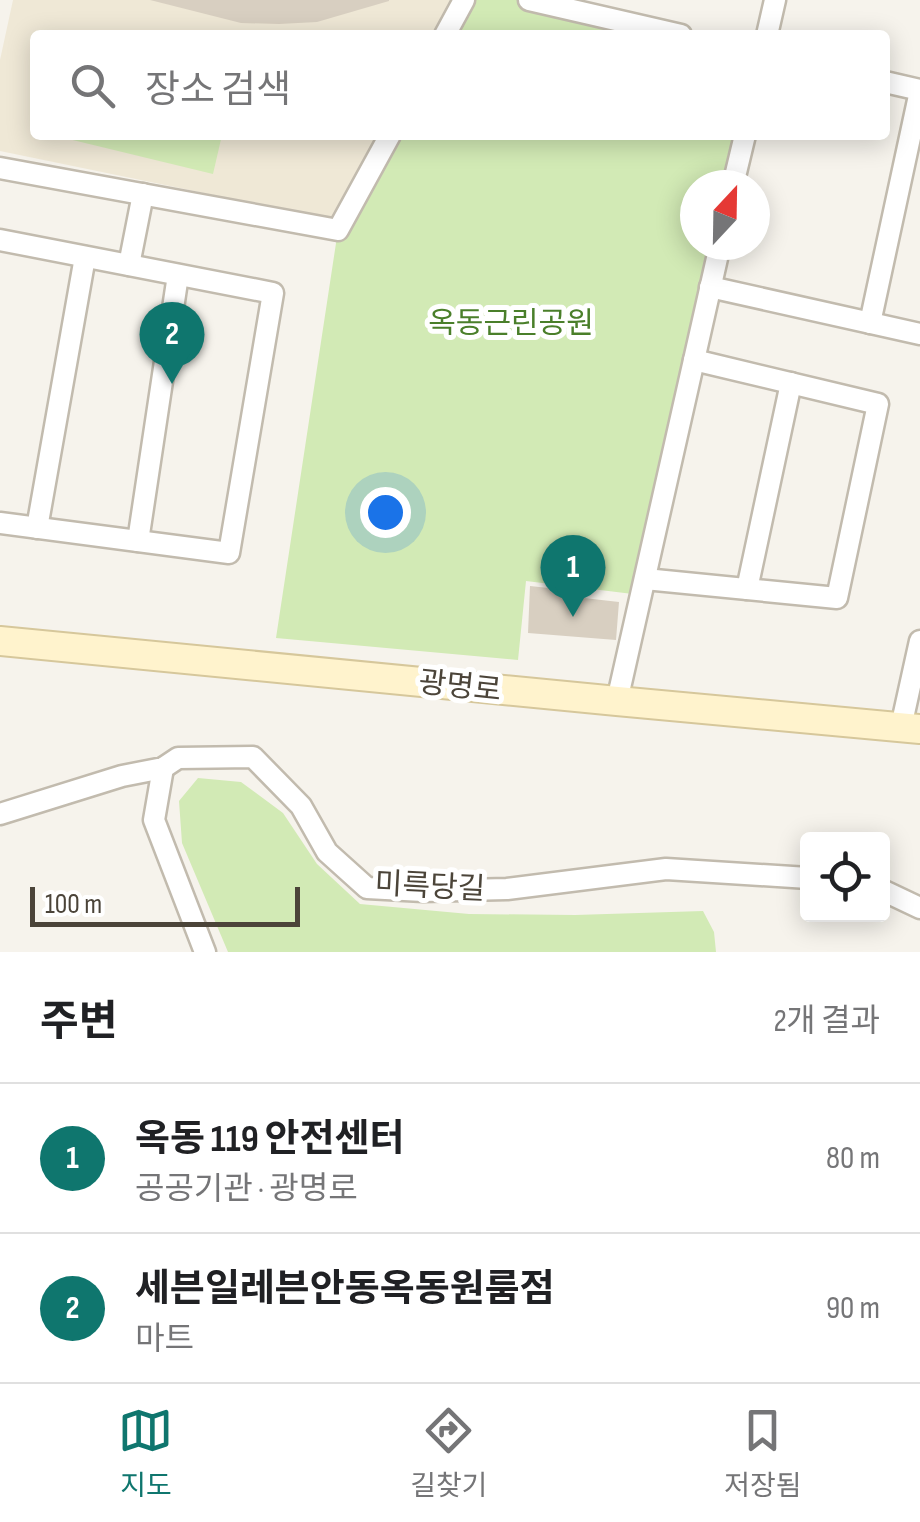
<!DOCTYPE html>
<html lang="ko">
<head>
<meta charset="utf-8">
<style>
  :root { --surface:#fff; --page:#f6f6f6; --text:#202124; --muted:#757577; --line:#e0e0e0; --accent:#0f766e }
  body { margin:0; font-family:"Sofia Sans Condensed","Noto Sans KR",sans-serif; background:var(--page); color:var(--text) }
  .controls { position:absolute; right:30px; bottom:30px; display:grid; overflow:hidden; border-radius:10px; box-shadow:0 5px 25px #0003 }
  .controls button { width:90px; height:90px; display:grid; place-items:center; padding:0; border:0; border-bottom:2px solid var(--line); background:var(--surface); color:var(--text); font:50px sans-serif }
  .compass { position:absolute; left:680px; top:170px; width:90px; height:90px; border-radius:50%; background:var(--surface); box-shadow:0 5px 25px #0003; rotate:22deg }
  .scale { position:absolute; left:30px; bottom:25px; width:270px; box-sizing:border-box; padding-left:10px; border:5px solid #4b4439; border-top:0; font-size:28px; line-height:35px; white-space:nowrap; color:#4b4439; -webkit-text-stroke:8px #fff; paint-order:stroke }
  .you { position:absolute; left:385px; top:512px; width:35px; height:35px; margin:-25px; border:8px solid #fff; border-radius:50%; background:#1a73e8; box-shadow:0 0 0 15px #1a73e833 }
  .badge { display:grid; place-items:center; width:65px; height:65px; border-radius:50%; background:var(--accent); color:#fff; font-size:32px; font-weight:700 }
  .pin { position:absolute; translate:-50% -82px; filter:drop-shadow(0 2px 5px #0008) }
  .pin::after { content:''; position:absolute; top:52px; width:35px; height:30px; background:inherit; clip-path:polygon(0 0,100% 0,50% 100%) }
  .list { margin:0; padding:0; list-style:none }
  h2 { display:flex; justify-content:space-between; align-items:center; height:130px; margin:0; padding:0 40px; font-size:42px }
  h2 small { font-size:32px; font-weight:400; color:var(--muted) }
  .list li { display:grid; grid-template-columns:65px 1fr auto; gap:30px; align-items:center; box-sizing:border-box; height:150px; padding:0 40px; border-top:2px solid var(--line) }
  .list b { display:block; font-size:38px; white-space:nowrap }
  .list p { margin:0; font-size:32px; white-space:nowrap; color:var(--muted) }
  .list em { font-size:32px; font-style:normal; color:var(--muted) }
  .icon { flex:none; width:55px; height:55px; fill:none; stroke:currentColor; stroke-width:2; stroke-linecap:round; stroke-linejoin:round }
  .map { position:relative; flex:none; width:920px; height:952px; overflow:hidden }
  .search { position:absolute; background:var(--surface); box-shadow:0 5px 25px #0003; left:30px; right:30px; top:30px; height:110px; display:flex; align-items:center; gap:25px; box-sizing:border-box; padding:0 35px; border-radius:10px; color:var(--muted); font-size:38px }
  .sheet { height:430px; background:var(--surface) }
  nav { display:flex; justify-content:space-around; align-items:center; box-sizing:border-box; height:140px; border-top:2px solid var(--line); background:var(--surface); font-size:28px; color:var(--muted) }
  nav a { display:grid; justify-items:center; gap:5px }
  nav .on { color:var(--accent) }
  .map>svg:first-child { display:block }
  .education { fill:#efe8d6 }
  .green { fill:#d2eab5 }
  .building { fill:#d8cfc1 }
  .lines { fill:none; stroke-linecap:round; stroke-linejoin:round }
  .street-casing { stroke:#c2bbae; stroke-width:25 }
  .secondary-casing { stroke:#d6c79b; stroke-width:32 }
  .street { stroke:#fff; stroke-width:20 }
  .secondary { stroke:#fff3cd; stroke-width:28 }
  .labels { text-anchor:middle; stroke-width:10; stroke-linejoin:round; paint-order:stroke }
  .park-label { font-size:30px; fill:#4a7f2a; stroke:#fff }
  .street-label { font-size:30px; fill:#4b4439; stroke:#fff }
</style>
</head>
<body>
<div class="map">
<svg width="920" height="952" viewBox="0 0 920 952">
  <rect width="100%" height="100%" fill="#f6f3ec"/>
  <path class="education" d="M13 0H456L442 35H35V135H384L335 220 0 151V60Z"/>
  <g class="green">
    <path d="M464 0H529L681 35H445Z"/>
    <path d="M52 135H222L213 174Z"/>
    <path d="M390 135H745L733 185H695V245H720L641 595 526 581 518 660 276 638 338 230Z"/>
    <path d="M198 778 241 782 283 813 317 864 360 904 469 914 575 915 703 911 714 932 716 952H228L182 843 179 801Z"/>
  </g>
  <g class="building">
    <path d="M150 0H389V1L317 22 279 24 241 23Z"/>
    <path d="M530 586 585 592 584 598 619 602 616 640 528 633Z"/>
  </g>
  <g class="lines">
    <g class="street-casing">
      <g id="street">
        <path d="M529 0 681 35"/>
        <path d="M445 35 464 0"/>
        <path d="M767 35 775 0"/>
        <path d="M885 82 920 90"/>
        <path d="M0 168 338 230 390 135"/>
        <path d="M733 185 745 135"/>
        <path d="M0 240 273 293 229 553 0 523"/>
        <path d="M129 265 143 194"/>
        <path d="M710 287 920 334"/>
        <path d="M870 323 920 91"/>
        <path d="M37 528 85 257"/>
        <path d="M138 541 178 275"/>
        <path d="M645 579 837 598 878 404 694 360"/>
        <path d="M747 589 791 383"/>
        <path d="M617 701 720 245"/>
        <path d="M901 727 920 641"/>
        <path d="M163 768 154 820 205 952"/>
        <path d="M0 814 122 776 163 768 178 758 253 757 301 806 327 852 367 888 423 891 507 889 666 869 808 878"/>
        <path d="M882 890 920 908"/>
      </g>
    </g>
    <g class="secondary-casing">
      <path id="secondary" d="M0 641 617 701 920 729"/>
    </g>
    <use href="#street" class="street"/>
    <use href="#secondary" class="secondary"/>
  </g>
  <g class="labels">
    <g class="park-label">
      <text x="511" y="333">옥동근린공원</text>
    </g>
    <g class="street-label">
      <text transform="translate(460 686) rotate(6)" y="10">광명로</text>
      <text transform="translate(430 886) rotate(3)" y="10">미륵당길</text>
    </g>
  </g>
</svg>
<div class="controls">
<button><svg class="icon" aria-label="locate" viewBox="0 0 24 24"><circle cx="12" cy="12" r="6"/><path d="M12 2v4M12 18v4M2 12h4M18 12h4"/></svg></button>
</div>
<svg class="compass" viewBox="-18 -18 36 36"><path d="M0-13l5 13h-10z" fill="#e53935"/><path d="M0 13l5-13h-10z" fill="#757577"/></svg>
<div class="scale">100 m</div>
<div class="you"></div>
<div class="pin badge" style="left:573px;top:617px">1</div>
<div class="pin badge" style="left:172px;top:384px">2</div>
<div class="search"><svg class="icon" aria-label="search" viewBox="0 0 24 24"><circle cx="10" cy="10" r="6"/><path d="M15 15l6 6"/></svg>장소 검색</div>
</div>
<section class="sheet">
<h2>주변<small>2개 결과</small></h2>
<ul class="list">
<li><span class="badge">1</span><div><b>옥동 119 안전센터</b><p>공공기관 · 광명로</p></div><em>80 m</em></li>
<li><span class="badge">2</span><div><b>세븐일레븐안동옥동원룸점</b><p>마트</p></div><em>90 m</em></li>
</ul>
</section>
<nav>
<a class="on"><svg class="icon" aria-label="map" viewBox="0 0 24 24"><path d="M3 6l6-2 6 2 6-2v14l-6 2-6-2-6 2zM9 4v14M15 6v14"/></svg>지도</a>
<a><svg class="icon" aria-label="directions" viewBox="0 0 24 24"><path d="M12 3l9 9-9 9-9-9zM9 14v-3h6M13 9l2 2-2 2"/></svg>길찾기</a>
<a><svg class="icon" aria-label="saved" viewBox="0 0 24 24"><path d="M7 4h10v16l-5-4-5 4z"/></svg>저장됨</a>
</nav>
</body>
</html>
